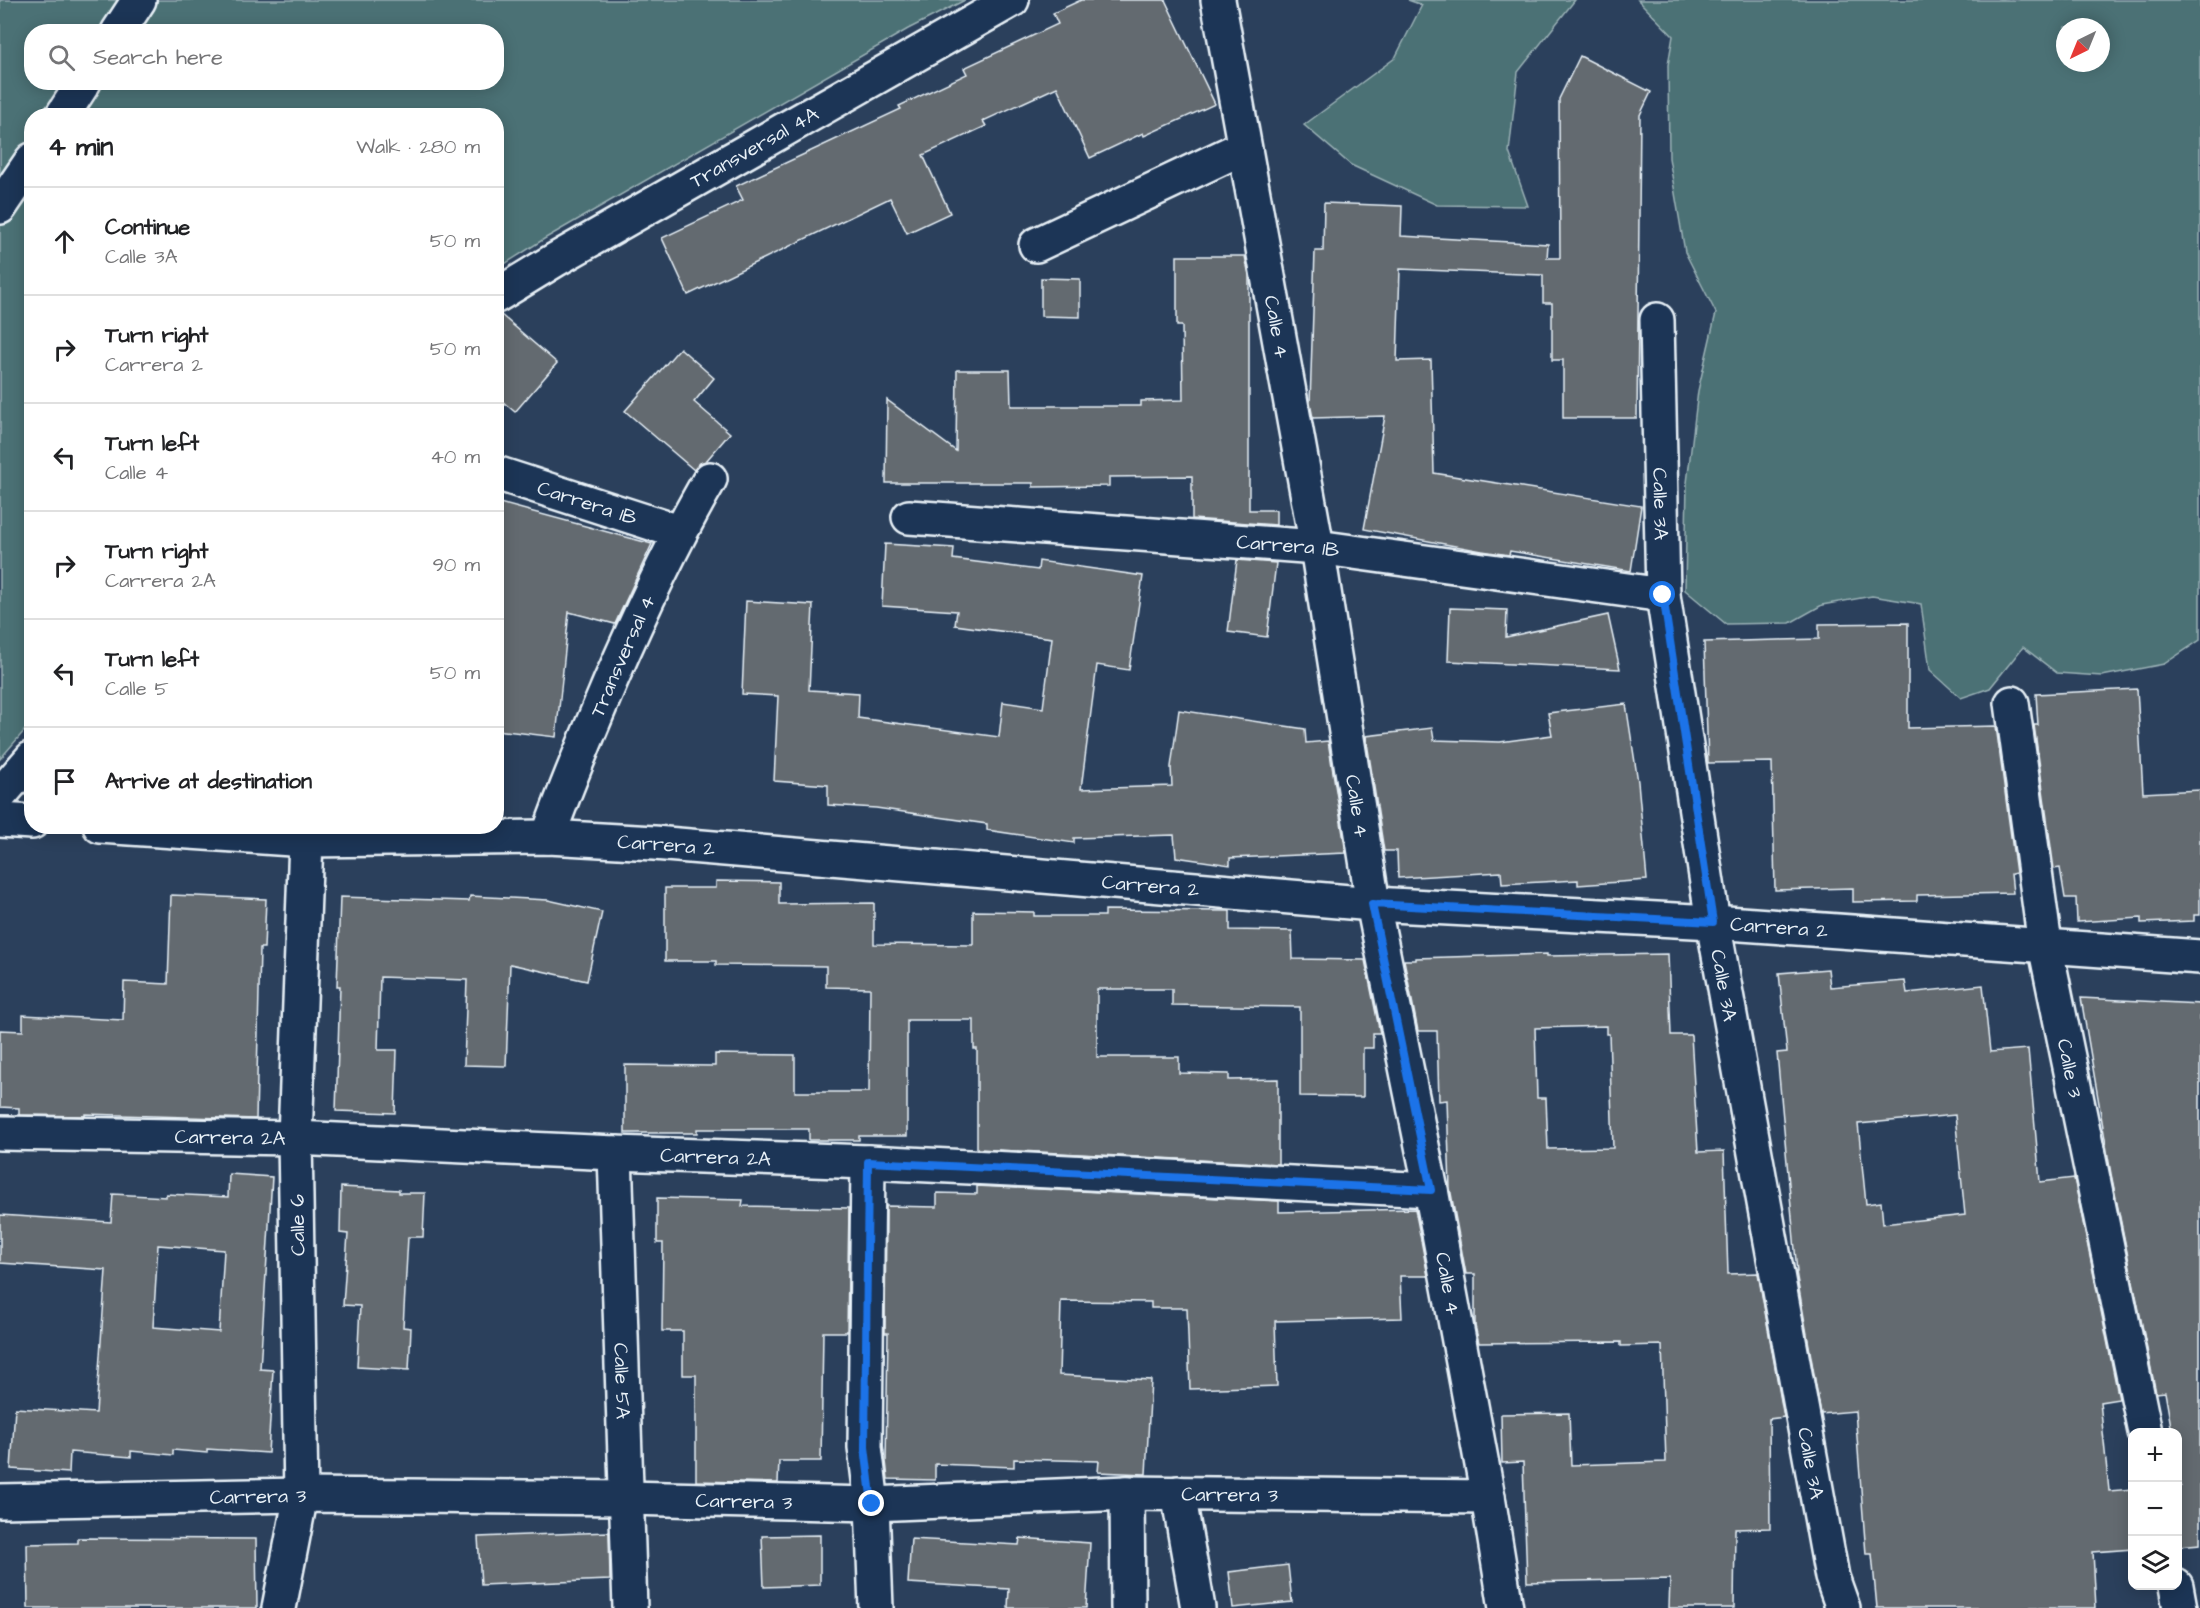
<!DOCTYPE html>
<html lang="en">
<head>
<meta charset="utf-8">
<style>
  :root { --surface:#fff; --page:#f2f2f2; --text:#202124; --muted:#757577; --line:#e0e0e0 }
  body { margin:0; font-family:"Architects Daughter",sans-serif; background:var(--page); color:var(--text) }
  .controls { position:absolute; right:18px; bottom:18px; display:grid; overflow:hidden; border-radius:12px; box-shadow:0 3px 15px #0003 }
  .controls button { width:54px; height:54px; display:grid; place-items:center; padding:0; border:0; border-bottom:2px solid var(--line); background:var(--surface); color:var(--text); font:30px sans-serif }
  .compass { position:absolute; left:2056px; top:18px; width:54px; height:54px; border-radius:50%; background:var(--surface); box-shadow:0 3px 15px #0003; rotate:223deg }
  .stop { position:absolute; width:18px; height:18px; margin:-14px; border:4px solid #1a73e8; border-radius:50%; background:#fff }
  .stop.end { background:#1a73e8; border-color:#fff; box-shadow:0 2px 6px #0008 }
  .list { margin:0; padding:0; list-style:none }
  h2 { display:flex; justify-content:space-between; align-items:center; height:78px; margin:0; padding:0 24px; font-size:26px }
  h2 small { font-size:20px; font-weight:400; color:var(--muted) }
  .list li { display:grid; grid-template-columns:39px 1fr auto; gap:18px; align-items:center; box-sizing:border-box; height:108px; padding:0 24px; border-top:2px solid var(--line) }
  .list b { display:block; font-size:22px; white-space:nowrap }
  .list p { margin:0; font-size:20px; white-space:nowrap; color:var(--muted) }
  .list em { font-size:20px; font-style:normal; color:var(--muted) }
  .icon { flex:none; width:33px; height:33px; fill:none; stroke:currentColor; stroke-width:2; stroke-linecap:round; stroke-linejoin:round }
  .map { position:relative; flex:none; width:2200px; height:1608px; overflow:hidden }
  .search { position:absolute; background:var(--surface); box-shadow:0 3px 15px #0003; left:24px; top:24px; width:480px; height:66px; display:flex; align-items:center; gap:15px; box-sizing:border-box; padding:0 21px; border-radius:24px; color:var(--muted); font-size:22px }
  .panel { position:absolute; background:var(--surface); box-shadow:0 3px 15px #0003; left:24px; top:108px; width:480px; height:726px; border-radius:24px }
  .map>svg:first-child { display:block }
  .green { fill:#4c7174; stroke:#9ab1b6; stroke-width:1.5; fill-rule:evenodd }
  .building { fill:#646a6f; stroke:#e8f1f8; stroke-width:1.5; fill-rule:evenodd }
  .lines { fill:none; stroke-linecap:round; stroke-linejoin:round }
  .minor-casing { stroke:#e8f1f8; stroke-width:38 }
  .minor { stroke:#1d3557; stroke-width:33 }
  .route { stroke:#1a73e8; stroke-width:8 }
  .labels { text-anchor:middle; stroke-width:4.5; stroke-linejoin:round; paint-order:stroke }
  .street-label { font-size:20px; fill:#e8f1f8; stroke:#1d3557 }
</style>
</head>
<body>
<div class="map">
<svg width="2200" height="1608" viewBox="0 0 2200 1608">
  <rect width="100%" height="100%" fill="#2b405c"/>
  <filter id="ink" filterUnits="userSpaceOnUse"><feTurbulence type="fractalNoise" baseFrequency=".0167" numOctaves="2"/><feDisplacementMap in="SourceGraphic" scale="12" xChannelSelector="R" yChannelSelector="G"/><feConvolveMatrix kernelMatrix="1 2 1 2 8 2 1 2 1" color-interpolation-filters="sRGB"/></filter>
  <g filter="url(#ink)">
    <g class="green">
      <path d="M0 0H965L908 29 544 239 497 269 496 116H32V722L0 759ZM32 32H496V82H32Z"/>
      <path d="M1408 0H1575L1518 72 1509 152 1528 206 1437 205 1351 165 1304 125 1395 58 1422 5Z"/>
      <path d="M1638 0H2200V640L2164 664 2102 676 2057 673 2023 647 1990 688 1961 698 1930 670 1921 604 1872 596 1822 605 1790 623 1726 624 1685 590 1687 483 1698 391 1716 313 1685 252 1669 158 1668 65 1673 36ZM2065 27H2101V63H2065Z"/>
    </g>
    <g class="building">
      <path d="M1081 0H1165L1215 104 1144 136 1143 133 1090 158 1057 87 983 121 986 126 923 155 950 213 907 233 890 198 688 295 662 238 743 200 736 186 901 109 899 106 967 74 964 68 1058 24 1053 13Z"/>
      <path d="M1580 56 1651 92 1640 115 1637 418H1563V360H1552V303H1543V275L1400 269 1397 361 1431 360 1434 473 1641 506 1631 571 1510 551 1509 555 1482 551 1364 529 1385 416 1313 418 1310 403 1315 251H1323L1324 203 1402 206 1401 236 1548 244 1547 258H1560L1559 99Z"/>
      <path d="M1177 256H1245L1249 275V510H1276V525L1192 519V476L1109 477V486L1033 487V483H886L887 400 956 451 957 370H1010L1011 406H1141V401L1183 400 1182 326H1177Z"/>
      <path d="M1041 278 1080 279V317L1041 316Z"/>
      <path d="M500 314 557 363 515 412 496 396V315Z"/>
      <path d="M680 348 714 378 694 402 730 433 706 461 700 463 694 470 625 411Z"/>
      <path d="M496 502 652 544 615 624 569 612 556 737 496 730Z"/>
      <path d="M885 544 954 548 953 559 1038 570 1039 561 1143 576 1129 670 1097 665 1081 789 1172 786 1171 767 1179 710 1305 729 1306 743 1328 741 1346 853 1230 858V865L1176 857 1174 835 1074 838V843L987 830V824L876 808 828 805V785L774 781 778 696 742 694 746 601 813 605 809 690 859 693 858 718 999 737 1003 702 1043 708 1052 638 955 625 957 611 882 606Z"/>
      <path d="M1237 560 1276 563 1267 637 1228 632Z"/>
      <path d="M1450 608 1507 610 1506 637 1608 615 1620 669 1448 661Z"/>
      <path d="M1908 623V728L1996 726 2016 873 2011 874 2013 893 1917 895V901L1853 902V888L1775 890 1772 762 1708 763 1704 642 1819 639V624Z"/>
      <path d="M2137 689 2143 793 2200 790V915H2194V921L2141 923V918L2077 922 2076 898H2065L2060 868 2054 869 2034 725H2038L2036 694Z"/>
      <path d="M1626 704 1638 782 1647 880 1578 885V880L1502 884 1501 872 1398 878 1397 851H1384L1366 736 1432 728 1434 740 1500 742 1552 735 1548 713Z"/>
      <path d="M716 881 779 882V904L874 903V944L973 945V911L1034 912V916H1105V910L1230 911V930L1292 931 1293 959 1365 960 1380 1033H1373V1048H1363V1097L1300 1096V1007L1172 1005V989H1097V1057H1179V1073L1229 1074V1080L1278 1079V1164L977 1149V1049H974V1020H907V1136H859V1140H809V1129H697V1133H625V1065L715 1066V1054L795 1055V1092H869L870 988 826 987V966L716 965V961H665V888H716Z"/>
      <path d="M171 895 266 899 264 948H260L256 1119 85 1114V1116L19 1115V1108L0 1107V1030L23 1031V1015L123 1020 124 982 168 984Z"/>
      <path d="M470 896 548 900 602 912 587 981 510 964 506 1066 464 1065 467 980 380 977 378 1050H397L395 1113 336 1111 340 986H337L340 897 469 901Z"/>
      <path d="M1547 954V956L1668 954 1671 1035H1691L1698 1152 1724 1151 1728 1274 1758 1273 1784 1417 1769 1419 1770 1528 1735 1529 1734 1608H1669L1670 1579 1527 1582 1523 1462 1502 1463 1501 1414 1569 1413 1571 1465 1666 1462 1662 1345 1621 1346V1342L1479 1343 1475 1326V1274H1466L1450 1188 1447 1100 1439 1101 1437 1031H1418L1404 960H1416V958ZM1606 1026V1034H1609L1613 1148 1548 1149 1546 1098H1537L1535 1028Z"/>
      <path d="M1828 969 1830 987 1905 981 1907 993 1983 985 1990 1052 2028 1049 2040 1182 2074 1178 2119 1399 2100 1402 2109 1491 2133 1489V1549L2093 1552 2096 1608H1877L1872 1554H1866L1855 1411 1821 1414 1796 1272H1797L1777 1053 1787 1052 1779 973ZM1955 1115 1965 1215 1883 1224 1881 1202 1866 1204 1858 1124Z"/>
      <path d="M2081 998 2200 1004V1544L2178 1546V1486H2181L2178 1464V1432H2172L2165 1392 2156 1393 2111 1174Z"/>
      <path d="M229 1174 272 1177 260 1369 273 1370 268 1453 207 1449V1453L173 1450V1455L131 1451V1457L70 1452 69 1473 11 1469 15 1408 96 1413 106 1270 0 1263V1215L111 1222 113 1194 166 1197V1194L228 1197ZM158 1245 224 1250 219 1332 153 1327Z"/>
      <path d="M977 1186 1279 1201V1212L1415 1209 1428 1276H1400L1402 1318 1275 1321 1277 1386 1190 1389 1187 1308H1151V1302L1061 1301 1059 1375 1151 1380 1146 1474 1098 1472 1099 1461 1014 1459V1467L935 1464V1480L888 1479 886 1461 888 1333H885L886 1206 937 1207V1193L977 1194Z"/>
      <path d="M341 1187 399 1190V1193H425L423 1237H408L403 1327 411 1328 409 1370 357 1367 360 1306 343 1305 348 1234 340 1233Z"/>
      <path d="M657 1198 743 1200 742 1206 849 1208 847 1332H823L821 1461H779L778 1483 696 1481V1375H683V1331H662L663 1243H657Z"/>
      <path d="M609 1532 610 1580 481 1585 478 1537Z"/>
      <path d="M820 1535V1585L764 1587 762 1536Z"/>
      <path d="M78 1538 256 1539 257 1608H28L27 1544 78 1543Z"/>
      <path d="M1020 1538 1090 1543 1086 1608H1008L1009 1589 908 1583 911 1539 1019 1545Z"/>
      <path d="M1288 1565 1292 1602 1233 1608 1229 1572Z"/>
    </g>
    <g class="lines">
      <g class="minor-casing">
        <g id="minor">
          <path id="s1" d="M1218 0 1317 547 1373 904 1431 1190 1488 1497 1506 1608"/>
          <path d="M118 32 139 0"/>
          <path d="M62 116 84 82"/>
          <path d="M0 207 32 160"/>
          <path d="M1036 245 1244 147"/>
          <path id="s2" d="M496 296 555 260 1012 0"/>
          <path id="s3" d="M1657 320 1663 595 1713 922 1832 1577 1843 1608"/>
          <path id="s4" d="M496 473 679 532"/>
          <path id="s5" d="M909 517 1317 547 1663 595"/>
          <path id="s6" d="M2012 703 2045 945 2145 1432"/>
          <path d="M0 795 32 758"/>
          <path d="M0 820 32 822"/>
          <path id="s7" d="M100 826 306 840 548 837 654 843 1373 904 1713 922 2200 957"/>
          <path id="s8" d="M548 837C567 783 589 732 611 680 641 611 672 544 710 479"/>
          <path id="s9" d="M0 1133 295 1138 615 1153 868 1162 1431 1190"/>
          <path id="s10" d="M615 1153 630 1608"/>
          <path d="M868 1162 865 1447 872 1504 876 1608"/>
          <path d="M1127 1493 1128 1608"/>
          <path d="M1178 1493 1198 1608"/>
          <path id="s11" d="M0 1501 301 1495 626 1498 872 1504 1127 1493 1488 1497"/>
          <path d="M2176 1586 2180 1608"/>
          <path d="M279 1608 301 1495 295 1138 306 840"/>
        </g>
      </g>
      <use href="#minor" class="minor"/>
    </g>
  </g>
  <g class="lines" filter="url(#ink)">
    <path class="route" d="M872 1504 865 1447 868 1162 1431 1190 1372 904 1713 922 1663 595"/>
  </g>
  <g class="labels">
    <g class="street-label">
      <text dy="7" stroke="none"><textPath href="#s2" startOffset="298">Transversal 4A</textPath></text>
      <text dy="7" stroke="none"><textPath href="#s1" startOffset="332">Calle 4</textPath></text>
      <text dy="7" stroke="none"><textPath href="#s4" startOffset="96">Carrera 1B</textPath></text>
      <text dy="7" stroke="none"><textPath href="#s3" startOffset="184">Calle 3A</textPath></text>
      <text dy="7" stroke="none"><textPath href="#s5" startOffset="380">Carrera 1B</textPath></text>
      <text dy="7" stroke="none"><textPath href="#s8" startOffset="196">Transversal 4</textPath></text>
      <text dy="7" stroke="none"><textPath href="#s1" startOffset="818">Calle 4</textPath></text>
      <text dy="7" stroke="none"><textPath href="#s7" startOffset="567">Carrera 2</textPath></text>
      <text dy="7" stroke="none"><textPath href="#s7" startOffset="1053">Carrera 2</textPath></text>
      <text dy="7" stroke="none"><textPath href="#s7" startOffset="1683">Carrera 2</textPath></text>
      <text dy="7" stroke="none"><textPath href="#s3" startOffset="670">Calle 3A</textPath></text>
      <text dy="7" stroke="none"><textPath href="#s6" startOffset="370">Calle 3</textPath></text>
      <text dy="7" stroke="none"><textPath href="#s9" startOffset="230">Carrera 2A</textPath></text>
      <text dy="7" stroke="none"><textPath href="#s9" startOffset="716">Carrera 2A</textPath></text>
      <text transform="translate(297 1225) rotate(-91)" y="7">Calle 6</text>
      <text dy="7" stroke="none"><textPath href="#s1" startOffset="1304">Calle 4</textPath></text>
      <text dy="7" stroke="none"><textPath href="#s10" startOffset="228">Calle 5A</textPath></text>
      <text dy="7" stroke="none"><textPath href="#s3" startOffset="1156">Calle 3A</textPath></text>
      <text dy="7" stroke="none"><textPath href="#s11" startOffset="1230">Carrera 3</textPath></text>
      <text dy="7" stroke="none"><textPath href="#s11" startOffset="258">Carrera 3</textPath></text>
      <text dy="7" stroke="none"><textPath href="#s11" startOffset="744">Carrera 3</textPath></text>
    </g>
  </g>
</svg>
<div class="controls">
<button>+</button>
<button>−</button>
<button><svg class="icon" aria-label="layers" viewBox="0 0 24 24"><path d="M12 4l9 5-9 5-9-5zM3 14l9 5 9-5"/></svg></button>
</div>
<svg class="compass" viewBox="-18 -18 36 36"><path d="M0-13l5 13h-10z" fill="#e53935"/><path d="M0 13l5-13h-10z" fill="#757577"/></svg>
<div class="stop" style="left:1663px;top:595px"></div>
<div class="stop end" style="left:872px;top:1504px"></div>
<div class="search"><svg class="icon" aria-label="search" viewBox="0 0 24 24"><circle cx="10" cy="10" r="6"/><path d="M15 15l6 6"/></svg>Search here</div>
<section class="panel">
<h2>4 min<small>Walk · 280 m</small></h2>
<ul class="list">
<li><svg class="icon" aria-label="ahead" viewBox="0 0 24 24"><path d="M12 20V5M6 11l6-6 6 6"/></svg><div><b>Continue</b><p>Calle 3A</p></div><em>50 m</em></li>
<li><svg class="icon" aria-label="right" viewBox="0 0 24 24"><path d="M7 20v-9h11M14 6l5 5-5 5"/></svg><div><b>Turn right</b><p>Carrera 2</p></div><em>50 m</em></li>
<li><svg class="icon" aria-label="left" viewBox="0 0 24 24"><path d="M17 20v-9H6M10 6l-5 5 5 5"/></svg><div><b>Turn left</b><p>Calle 4</p></div><em>40 m</em></li>
<li><svg class="icon" aria-label="right" viewBox="0 0 24 24"><path d="M7 20v-9h11M14 6l5 5-5 5"/></svg><div><b>Turn right</b><p>Carrera 2A</p></div><em>90 m</em></li>
<li><svg class="icon" aria-label="left" viewBox="0 0 24 24"><path d="M17 20v-9H6M10 6l-5 5 5 5"/></svg><div><b>Turn left</b><p>Calle 5</p></div><em>50 m</em></li>
<li><svg class="icon" aria-label="arrive" viewBox="0 0 24 24"><path d="M6 21V4h12l-3 4 3 4H6"/></svg><div><b>Arrive at destination</b></div></li>
</ul>
</section>
</div>
</body>
</html>
